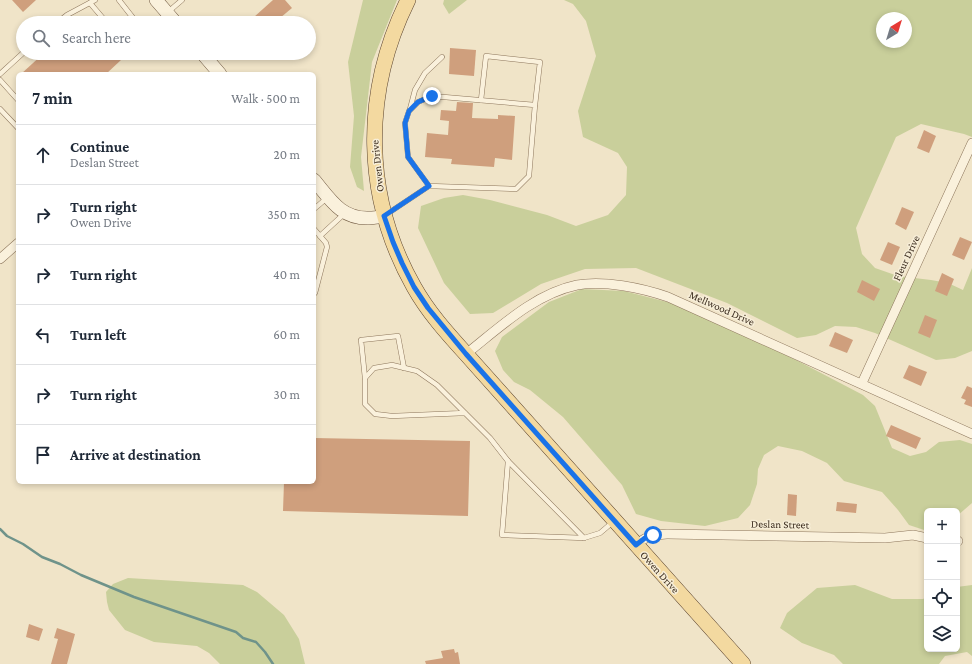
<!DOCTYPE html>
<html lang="en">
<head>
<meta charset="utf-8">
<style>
  :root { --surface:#fff; --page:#f2f2f3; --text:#1f2937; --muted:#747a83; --line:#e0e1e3 }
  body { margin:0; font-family:"Crimson Pro",serif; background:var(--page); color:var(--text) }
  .controls { position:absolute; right:12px; bottom:12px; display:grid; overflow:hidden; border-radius:6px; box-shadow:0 2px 6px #0003 }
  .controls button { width:36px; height:36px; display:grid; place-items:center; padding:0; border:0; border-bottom:1px solid var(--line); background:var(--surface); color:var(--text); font:20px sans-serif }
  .compass { position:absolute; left:876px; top:12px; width:36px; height:36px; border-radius:50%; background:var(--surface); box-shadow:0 2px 6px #0003; rotate:38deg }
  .stop { position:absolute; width:12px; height:12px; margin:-9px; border:3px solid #1a73e8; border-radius:50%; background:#fff }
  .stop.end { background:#1a73e8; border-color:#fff; box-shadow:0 1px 4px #0008 }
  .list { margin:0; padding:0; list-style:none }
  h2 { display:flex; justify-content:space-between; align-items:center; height:52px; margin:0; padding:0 16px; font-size:17px }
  h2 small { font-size:13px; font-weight:400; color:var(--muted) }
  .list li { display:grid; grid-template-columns:26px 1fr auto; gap:12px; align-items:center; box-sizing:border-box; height:60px; padding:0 16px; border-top:1px solid var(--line) }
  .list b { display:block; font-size:15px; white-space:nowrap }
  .list p { margin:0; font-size:13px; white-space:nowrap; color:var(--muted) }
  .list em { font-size:13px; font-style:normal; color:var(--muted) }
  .icon { flex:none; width:22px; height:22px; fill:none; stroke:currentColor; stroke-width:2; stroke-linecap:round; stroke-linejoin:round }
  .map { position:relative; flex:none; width:972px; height:664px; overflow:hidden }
  .search { position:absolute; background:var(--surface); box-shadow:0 2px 6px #0003; left:16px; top:16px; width:300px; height:44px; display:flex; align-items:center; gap:10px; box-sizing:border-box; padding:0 14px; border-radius:22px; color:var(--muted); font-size:15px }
  .panel { position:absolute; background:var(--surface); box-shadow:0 2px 6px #0003; left:16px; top:72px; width:300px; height:412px; border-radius:6px }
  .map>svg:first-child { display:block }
  .green { fill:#c9cf9b; fill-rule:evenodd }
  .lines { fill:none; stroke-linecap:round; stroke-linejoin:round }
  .stream { stroke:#6f938a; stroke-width:2.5 }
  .building { fill:#cf9f7d }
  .lane-casing { stroke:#8d765c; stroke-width:5.5 }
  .street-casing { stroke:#8d765c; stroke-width:10 }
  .secondary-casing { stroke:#6f573f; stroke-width:14 }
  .primary-casing { stroke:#5b4430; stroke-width:16 }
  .lane { stroke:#faf1dc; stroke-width:4.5 }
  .street { stroke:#faf1dc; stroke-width:9 }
  .secondary { stroke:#faf1dc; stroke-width:13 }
  .primary { stroke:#f3d9a0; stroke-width:15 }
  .route { stroke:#1a73e8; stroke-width:5 }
  .labels { text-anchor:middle; stroke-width:3; stroke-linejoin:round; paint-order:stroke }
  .street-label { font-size:11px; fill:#3d2e20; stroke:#f7eed8 }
</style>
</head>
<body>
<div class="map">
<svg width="972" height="664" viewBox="0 0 972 664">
  <rect width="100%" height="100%" fill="#f0e4c8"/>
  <g class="green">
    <path d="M363 0H397L372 62 361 157 364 191 357 187 350 167 354 116 348 62Z"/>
    <path d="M444 0H467L449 14 443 4Z"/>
    <path d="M564 0H972V137L964 134 921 124 896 137 856 228 862 254 875 268 898 276 931 280 948 283 963 290 972 268V351L955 358 936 360 875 333 856 327 835 326 816 335 797 338 727 303 636 268 585 269 541 284 493 313 470 314 444 283 418 228 421 206 444 198 463 195 490 200 547 215 576 226 608 215 626 195 627 167 618 153 583 137 578 111 596 56 586 21 573 4ZM882 18H906V42H882Z"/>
    <path d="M582 289 624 291 675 304 777 350 863 395 875 406 892 448 910 456 926 452 939 442 960 440 972 444V503L957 516V511H927V531L909 525 898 510 882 492 844 481 827 463 802 451 778 446 764 455 758 469 757 484 750 505 738 518 705 526 661 521 636 514 622 485 563 417 530 390 514 382 503 370 495 351 502 337 549 302Z"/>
    <path d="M128 578 243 585 257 592 284 615 299 639 305 664H220L209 653 197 646 154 642 125 630 109 610 107 602 106 592 113 584Z"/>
    <path d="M855 585 892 599H923L927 597V649H957V587L972 585V656L967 652 945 656 939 664H843L834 655 802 643 780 628 787 613 817 588Z"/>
  </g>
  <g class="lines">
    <path class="stream" d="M0 529 7 536 23 544 42 557 60 564 81 575 134 597 236 632 243 638 256 642 265 652 273 664"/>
  </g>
  <g class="building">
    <path d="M12 0H36L23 12Z"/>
    <path d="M273 0H285L292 8 274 23H257L253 18Z"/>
    <path d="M450 48 476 50 474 76 449 74Z"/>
    <path d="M44 53H115L121 60 106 74H21Z"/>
    <path d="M457 102 473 103 472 118 498 119V115L515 116 512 160 495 158 494 167 451 164 452 159 425 157 427 133 448 135 449 121 440 120 441 110 456 111Z"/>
    <path d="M924 130 936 136 929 153 917 148Z"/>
    <path d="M902 207 914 212 906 230 895 224Z"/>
    <path d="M960 237 972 242 964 260 952 255Z"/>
    <path d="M888 242 900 247 892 265 880 260Z"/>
    <path d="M942 273 954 279 947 296 935 291Z"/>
    <path d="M862 280 880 289 874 301 857 292Z"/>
    <path d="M925 315 937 320 930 338 918 333Z"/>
    <path d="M835 332 853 340 847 353 829 346Z"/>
    <path d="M909 365 927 372 921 386 903 378Z"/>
    <path d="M967 386 972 388V387V407L964 404 966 400 961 398Z"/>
    <path d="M891 425 921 438 916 449 886 436Z"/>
    <path d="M314 438 470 441 468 516 283 511 284 482H314Z"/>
    <path d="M788 494 797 495 796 516 787 515Z"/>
    <path d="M837 502 857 504 856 513 836 511Z"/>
    <path d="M29 624 43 629 39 641 26 637Z"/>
    <path d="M57 628 75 634 67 664H51L58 639 54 638Z"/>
    <path d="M454 649 455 653 458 652 460 664H426L425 661 443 658 441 651Z"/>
  </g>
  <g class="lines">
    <g class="lane-casing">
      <g id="lane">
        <path d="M119 0 137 23"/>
        <path d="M90 3 107 23"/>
        <path d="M168 12 182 0"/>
        <path d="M57 23 67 15 95 0"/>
        <path d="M133 53 136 57 141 53"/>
        <path d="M209 60 219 53"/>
        <path d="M0 74 23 53"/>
        <path d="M0 80 18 100"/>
        <path d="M481 100 486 56 540 62 535 105"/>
        <path d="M0 109 18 128"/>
        <path d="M410 109 415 90 425 73 442 57"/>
        <path d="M314 209 327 198"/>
        <path d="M387 214 429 186 516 189 529 176 535 105 432 96 418 102 409 111 405 123 408 157 429 186"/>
        <path d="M314 229 326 243 327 247 315 293"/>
        <path d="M320 236 344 214"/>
        <path d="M365 378 361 340 398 336 404 368"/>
        <path d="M465 413 392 416 375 414 365 404V378L374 368 392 365 417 371 437 385 490 438 508 461 502 535 584 538 600 533 613 522"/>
        <path d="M508 461 584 538"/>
      </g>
    </g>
    <g class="street-casing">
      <g id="street">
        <path d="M0 259 18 243"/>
        <path d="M466 354C499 328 534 294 577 285 604 280 642 288 668 297L972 434"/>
        <path d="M862 383 972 143"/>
        <path d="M957 541H958"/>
        <path d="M636 545C648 535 652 535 668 534L885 538 913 535 927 538"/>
      </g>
    </g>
    <g class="secondary-casing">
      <g id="secondary">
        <path d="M156 0 176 23"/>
        <path d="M202 53 220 74"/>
        <path d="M314 180C330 199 341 219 369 218 374 218 379 217 384 216"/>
      </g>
    </g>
    <g class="primary-casing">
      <path id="primary" d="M408 0C362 93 363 197 414 287 428 312 447 333 466 354L743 664"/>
    </g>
    <use href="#lane" class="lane"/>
    <use href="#street" class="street"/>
    <use href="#secondary" class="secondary"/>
    <use href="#primary" class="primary"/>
  </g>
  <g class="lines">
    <path class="route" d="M432 96 418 102 409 111 405 123 408 157 429 186 384 216 393 242 402 263 414 287 428 308 466 354 636 545 645 538 653 535"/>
  </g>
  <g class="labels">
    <g class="street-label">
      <text transform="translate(377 166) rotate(-96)" y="4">Owen Drive</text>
      <text transform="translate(906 258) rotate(-65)" y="4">Fleur Drive</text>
      <text transform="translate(722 308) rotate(24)" y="4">Mellwood Drive</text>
      <text transform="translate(780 524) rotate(1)" y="4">Deslan Street</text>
      <text transform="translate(660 572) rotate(48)" y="4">Owen Drive</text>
    </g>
  </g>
</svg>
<div class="controls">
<button>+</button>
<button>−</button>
<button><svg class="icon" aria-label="locate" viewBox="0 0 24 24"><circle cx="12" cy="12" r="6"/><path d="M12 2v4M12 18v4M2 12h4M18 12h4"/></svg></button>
<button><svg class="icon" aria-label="layers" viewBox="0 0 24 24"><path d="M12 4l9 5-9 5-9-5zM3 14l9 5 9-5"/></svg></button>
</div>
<svg class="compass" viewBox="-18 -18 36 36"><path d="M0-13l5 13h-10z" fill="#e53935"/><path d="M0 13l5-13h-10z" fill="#747a83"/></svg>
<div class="stop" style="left:653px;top:535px"></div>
<div class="stop end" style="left:432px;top:96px"></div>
<div class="search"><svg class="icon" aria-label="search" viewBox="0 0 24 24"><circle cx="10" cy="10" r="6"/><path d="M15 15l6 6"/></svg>Search here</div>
<section class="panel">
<h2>7 min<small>Walk · 500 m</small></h2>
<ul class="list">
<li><svg class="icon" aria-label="ahead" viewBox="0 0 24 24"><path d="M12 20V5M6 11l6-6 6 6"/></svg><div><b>Continue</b><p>Deslan Street</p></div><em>20 m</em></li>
<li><svg class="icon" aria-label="right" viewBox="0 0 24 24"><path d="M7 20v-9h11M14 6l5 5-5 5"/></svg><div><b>Turn right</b><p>Owen Drive</p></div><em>350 m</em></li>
<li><svg class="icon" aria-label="right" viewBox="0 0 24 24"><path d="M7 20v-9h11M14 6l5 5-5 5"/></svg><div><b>Turn right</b></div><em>40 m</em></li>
<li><svg class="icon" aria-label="left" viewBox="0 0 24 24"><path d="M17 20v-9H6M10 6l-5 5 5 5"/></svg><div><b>Turn left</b></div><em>60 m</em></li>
<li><svg class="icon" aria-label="right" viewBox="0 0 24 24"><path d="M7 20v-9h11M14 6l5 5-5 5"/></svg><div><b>Turn right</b></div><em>30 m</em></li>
<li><svg class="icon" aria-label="arrive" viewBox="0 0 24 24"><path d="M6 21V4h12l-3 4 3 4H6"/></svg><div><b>Arrive at destination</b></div></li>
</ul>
</section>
</div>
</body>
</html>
